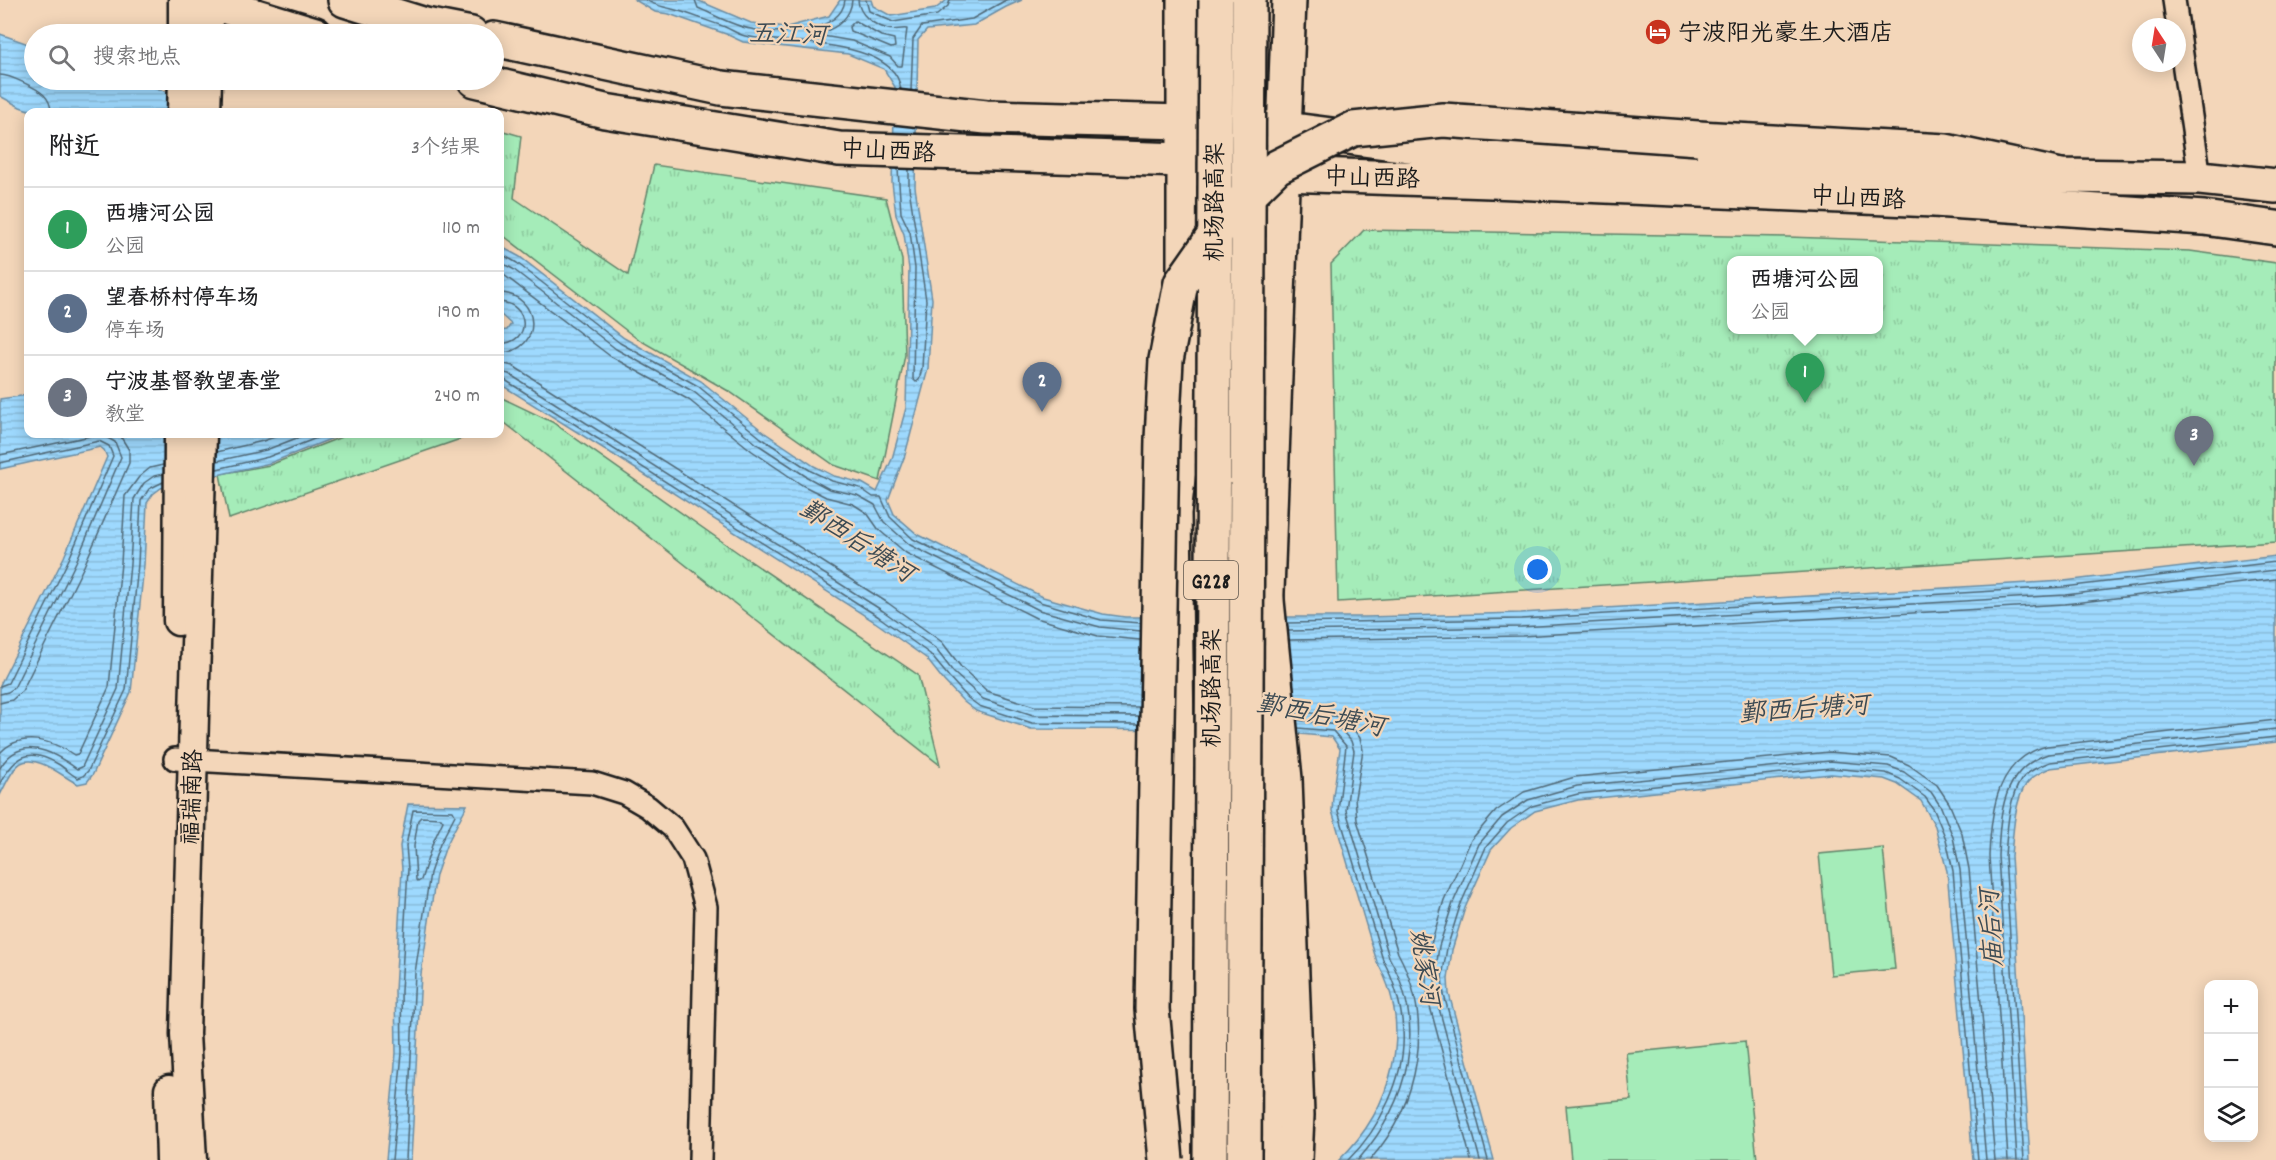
<!DOCTYPE html>
<html lang="zh">
<head>
<meta charset="utf-8">
<style>
  :root { --surface:#fff; --page:#f2f2f2; --text:#202124; --muted:#757577; --line:#e0e0e0; --accent:#c8321e }
  body { margin:0; font-family:Dekko,"LXGW WenKai TC",sans-serif; background:var(--page); color:var(--text) }
  .controls { position:absolute; right:18px; bottom:18px; display:grid; overflow:hidden; border-radius:12px; box-shadow:0 3px 15px #0003 }
  .controls button { width:54px; height:54px; display:grid; place-items:center; padding:0; border:0; border-bottom:2px solid var(--line); background:var(--surface); color:var(--text); font:30px sans-serif }
  .compass { position:absolute; left:2132px; top:18px; width:54px; height:54px; border-radius:50%; background:var(--surface); box-shadow:0 3px 15px #0003; rotate:348deg }
  .you { position:absolute; left:1538px; top:570px; width:21px; height:21px; margin:-15px; border:4px solid #fff; border-radius:50%; background:#1a73e8; box-shadow:0 0 0 9px #1a73e833 }
  .badge { display:grid; place-items:center; width:39px; height:39px; border-radius:50%; background:var(--accent); color:#fff; font-size:20px; font-weight:700 }
  .pin { position:absolute; translate:-50% -50px; filter:drop-shadow(0 2px 3px #0008) }
  .pin::after { content:''; position:absolute; top:32px; width:21px; height:18px; background:inherit; clip-path:polygon(0 0,100% 0,50% 100%) }
  .popup { position:absolute; left:1727px; top:256px; width:156px; height:78px; box-sizing:border-box; display:grid; place-content:center; border-radius:12px; background:var(--surface); filter:drop-shadow(0 2px 4px #0005); font-size:20px; white-space:nowrap; color:var(--muted) }
  .popup b { font-size:22px; color:var(--text) }
  .popup::after { content:''; position:absolute; left:50%; top:100%; margin-left:-12px; border:12px solid transparent; border-top-color:var(--surface) }
  .list { margin:0; padding:0; list-style:none }
  h2 { display:flex; justify-content:space-between; align-items:center; height:78px; margin:0; padding:0 24px; font-size:26px }
  h2 small { font-size:20px; font-weight:400; color:var(--muted) }
  .list li { display:grid; grid-template-columns:39px 1fr auto; gap:18px; align-items:center; box-sizing:border-box; height:84px; padding:0 24px; border-top:2px solid var(--line) }
  .list b { display:block; font-size:22px; white-space:nowrap }
  .list p { margin:0; font-size:20px; white-space:nowrap; color:var(--muted) }
  .list em { font-size:20px; font-style:normal; color:var(--muted) }
  .icon { flex:none; width:33px; height:33px; fill:none; stroke:currentColor; stroke-width:2; stroke-linecap:round; stroke-linejoin:round }
  .map { position:relative; flex:none; width:2276px; height:1160px; overflow:hidden }
  .search { position:absolute; background:var(--surface); box-shadow:0 3px 15px #0003; left:24px; top:24px; width:480px; height:66px; display:flex; align-items:center; gap:15px; box-sizing:border-box; padding:0 21px; border-radius:33px; color:var(--muted); font-size:22px }
  .panel { position:absolute; background:var(--surface); box-shadow:0 3px 15px #0003; left:24px; top:108px; width:480px; height:330px; border-radius:12px }
  .map>svg:first-child { display:block }
  .park { fill:url(#park-tufts); stroke:#60846a; stroke-width:1.5; fill-rule:evenodd }
  .pitch { fill:#a5ecb9; stroke:#60846a; stroke-width:1.5 }
  .water { fill:url(#water-rules); stroke:#6a8da4; stroke-width:1.5 }
  .lines { fill:none; stroke-linecap:round; stroke-linejoin:round }
  .shore { stroke:#506876; stroke-width:1.5 }
  .street-casing { stroke:#1c1c1c; stroke-width:26 }
  .secondary-casing { stroke:#1c1c1c; stroke-width:33 }
  .primary-casing { stroke:#1c1c1c; stroke-width:38 }
  .highway-casing { stroke:#1c1c1c; stroke-width:38 }
  .street { stroke:#f3d6b9; stroke-width:21 }
  .secondary { stroke:#f3d6b9; stroke-width:28 }
  .primary { stroke:#f3d6b9; stroke-width:33 }
  .highway { stroke:#f3d6b9; stroke-width:33 }
  .highway-bridge-casing { stroke:#1c1c1c; stroke-width:38; stroke-linecap:butt }
  .highway-bridge { stroke:#f3d6b9; stroke-width:33 }
  .labels { text-anchor:middle; stroke-width:4.5; stroke-linejoin:round; paint-order:stroke }
  .shield { fill:#f3d6b9; stroke:#5c544b; stroke-width:1.5 }
  .shield-label { font-size:22px; font-weight:bold; fill:#1c1c1c }
  .poi-label { font-size:24px; fill:#1c1c1c; stroke:#f3d6b9; text-anchor:start }
  .street-label { font-size:24px; fill:#1c1c1c; stroke:#f3d6b9 }
  .water-label { font-size:26px; font-style:italic; fill:#3c4b54; stroke:#f3d6b9 }
</style>
</head>
<body>
<div class="map">
<svg width="2276" height="1160" viewBox="0 0 2276 1160">
  <defs>
    <pattern id="park-tufts" width="24" height="20" patternUnits="userSpaceOnUse" patternTransform="scale(1.5)"><rect width="24" height="20" fill="#a5ecb9"/><path d="M3 7l-1-3M5 7V3M7 7l1-3M15 17l-1-3M17 17v-4M19 17l1-3" fill="none" stroke="#8dca9e"/></pattern>
    <pattern id="water-rules" width="6" height="5" patternUnits="userSpaceOnUse" patternTransform="scale(1.5)"><rect width="6" height="5" fill="#9ed9fe"/><path d="M0 2.5h6" fill="none" stroke="#88bad9"/></pattern>
  </defs>
  <rect width="100%" height="100%" fill="#f3d6b9"/>
  <filter id="ink" filterUnits="userSpaceOnUse"><feTurbulence type="fractalNoise" baseFrequency=".0167" numOctaves="2"/><feDisplacementMap in="SourceGraphic" scale="12" xChannelSelector="R" yChannelSelector="G"/><feConvolveMatrix kernelMatrix="1 2 1 2 8 2 1 2 1" color-interpolation-filters="sRGB"/></filter>
  <g filter="url(#ink)">
    <g class="park">
      <path d="M500 130 521 136 514 198 628 275 654 165 886 198 902 260 905 355 880 481 834 465 730 392 636 338 500 233Z"/>
      <path d="M1364 230 1788 237 2190 251 2276 263V542L1338 602 1331 264ZM1732 260H1878V330H1732Z"/>
      <path d="M500 397 552 422 737 552 918 675 940 765 505 423 500 425Z"/>
      <path d="M349 434H475L229 519 220 474 270 465Z"/>
    </g>
    <g class="pitch">
      <path d="M1883 848 1895 969 1831 975 1819 854Z"/>
      <path d="M1745 1041 1757 1160H1571L1566 1106 1631 1100 1626 1053Z"/>
    </g>
    <g class="water">
      <path d="M635 0H697L751 23 787 27 829 16 840 0H871L873 6 891 16 935 9 947 0H1022L1006 7 974 25 927 30 918 40 915 187 932 299 928 369 905 455 888 500 894 514 917 534 1043 597 1103 614 1125 617H1366L1521 613 2064 581 2276 556V742L2050 768C2042 772 2033 775 2027 783 2014 800 2013 835 2011 856L2030 1160H1973L1947 871 1935 826 1921 801 1897 784 1884 779 1831 774 1578 800 1535 811 1511 828 1491 850 1465 908 1452 950 1448 979 1449 994 1494 1160H1339C1392 1109 1415 1029 1377 962L1332 811 1333 796 1340 749 1332 737 1258 730 1031 729 976 711 964 702 944 681 926 658 875 622 606 450 500 384V331L507 330 511 324 500 314V246L520 257 624 338 701 381 765 433 814 466 834 476 862 483 877 492 892 459 906 408 909 269 904 234 896 215 892 182 895 87 884 69 848 54 743 42 726 34 669 14 655 12Z"/>
      <path d="M0 34 34 46V80H132L228 112H34L20 107 0 96Z"/>
      <path d="M28 395V434H343L270 463 161 488 153 494 147 503 144 565 131 692 93 774 87 782 78 784C64 778 38 754 21 763 12 768 5 786 0 795V685L64 557 107 457 104 450 100 447 0 469V399Z"/>
      <path d="M408 804 467 805 446 846 436 875 421 974 411 1160H386L396 1053 395 991 402 869 400 846Z"/>
    </g>
    <g class="lines">
      <g class="shore">
        <path d="M646 0C655 6 662 6 672 9 688 13 704 20 720 25 729 28 737 34 745 36 782 45 896 37 901 90"/>
        <path d="M695 0 698 8C715 15 733 26 751 29 776 35 841 34 845 0"/>
        <path d="M852 0C851 16 838 28 823 32V36L852 41 890 57 898 66H902L907 29C901 28 894 31 888 29 873 25 859 15 858 0"/>
        <path d="M866 0 869 11 893 22 937 15 948 6 950 0"/>
        <path d="M855 21 881 36 894 39 895 47 891 48 850 31 849 27Z"/>
        <path d="M0 75C10 75 37 88 44 95 49 100 51 106 51 112"/>
        <path d="M911 91 913 39 922 26 972 19 1006 0"/>
        <path d="M898 169 901 213 910 232 915 268 913 379 916 382 919 380 922 368 926 300 909 188V169"/>
        <path d="M500 253 517 263 620 343 698 386 761 438 811 471 832 481 860 488 873 497H881L890 517 913 539 1040 602 1101 620 1141 623"/>
        <path d="M500 262 513 269 616 349 694 392 757 444 807 477 829 489 857 495 875 505 884 522 910 545 1039 610 1100 627 1141 631"/>
        <path d="M500 272 610 356 689 400 752 451 802 485 826 497 853 504 867 513 879 530 906 553 1036 618 1098 636 1140 640"/>
        <path d="M500 293C540 294 545 351 500 353"/>
        <path d="M500 302C529 304 533 342 500 344"/>
        <path d="M500 363 513 366 888 603 942 642 961 667 987 691 1034 706 1139 707"/>
        <path d="M500 372 509 374 883 611 935 648 954 673 983 699 1033 715 1139 716"/>
        <path d="M500 380H505L879 617 930 654 949 677 968 698 979 706 1032 723 1139 724"/>
        <path d="M217 452 263 441 283 434"/>
        <path d="M0 455 100 434 115 442 121 457 76 562 14 688 8 692 0 694"/>
        <path d="M217 461 266 450 307 434"/>
        <path d="M0 463 99 441 109 446 113 456 69 559 8 683 0 686"/>
        <path d="M217 469 268 457 327 434"/>
        <path d="M1287 623 1521 619 2064 587 2276 562"/>
        <path d="M1288 631 1521 627 2065 595 2276 570"/>
        <path d="M1289 640 1522 636 2065 604 2276 579"/>
        <path d="M0 703 12 700 22 691 84 566 129 463V450L119 434"/>
        <path d="M1296 711 1341 717 1348 722 1360 738 1363 750 1355 798 1357 820 1398 953C1435 1021 1420 1103 1370 1160"/>
        <path d="M1297 720 1337 725 1351 741 1354 751 1346 810 1389 957C1428 1026 1409 1102 1358 1160"/>
        <path d="M1298 728 1333 731 1346 746 1338 811 1383 960C1394 980 1402 1007 1403 1031 1406 1076 1380 1129 1348 1160"/>
        <path d="M0 753C20 731 53 740 74 755L78 754 109 687 121 563 125 496 139 477 150 468 163 465"/>
        <path d="M0 768C20 734 52 751 77 769L82 767 118 689 130 564 134 499 144 483 154 476 163 474"/>
        <path d="M0 783C15 757 28 746 58 764 65 768 70 774 78 778L83 776 88 771 126 690 138 564 141 501 149 489 163 482"/>
        <path d="M421 817 441 818 443 821 433 842 421 880 418 882 416 880 414 846 418 820Z"/>
        <path d="M392 1160 402 1053 401 991 408 869 406 846 413 810 453 811 455 815 440 844 430 873 415 973 406 1160"/>
        <path d="M1471 1160 1428 999 1426 977 1431 944 1444 900 1471 840 1496 811 1524 792 1575 777 1829 752 1891 757 1909 765 1937 785 1949 803 1962 834 1969 869 1995 1160"/>
        <path d="M1480 1160 1436 997 1435 978 1439 946 1453 903 1479 844 1502 817 1528 800 1577 786 1830 761 1888 766 1904 772 1931 792 1941 807 1953 837 1960 870 1986 1160"/>
        <path d="M1488 1160 1444 995 1442 978 1447 948 1460 906 1486 847 1507 823 1532 806 1578 794 1831 768 1886 773 1900 779 1925 797 1934 810 1946 839 1953 871 1978 1160"/>
        <path d="M2008 1160 1989 856C1991 811 1996 759 2047 746L2276 720"/>
        <path d="M2017 1160 1998 856C2000 814 2002 769 2048 754L2276 729"/>
        <path d="M2024 1160 2005 856C2007 834 2008 799 2021 780 2028 771 2039 766 2050 762L2276 737"/>
      </g>
      <g class="street-casing">
        <g id="street">
          <path d="M2174 0 2200 178"/>
          <path d="M175 759 592 783 624 793 648 807 673 828 693 859 706 907 700 1160"/>
        </g>
      </g>
      <g class="secondary-casing">
        <g id="secondary">
          <path d="M183 34V0"/>
          <path d="M208 34V0"/>
          <path d="M182 112 183 80"/>
          <path d="M206 112 207 80"/>
          <path d="M178 621 179 434"/>
          <path d="M169 1090 171 1160"/>
          <path d="M192 1160 185 1034 202 434"/>
        </g>
      </g>
      <g class="primary-casing">
        <g id="primary">
          <path d="M203 0 315 34"/>
          <path d="M345 0 425 25 471 34"/>
          <path d="M1184 0V454"/>
          <path d="M494 39 721 88 986 117 1184 122 1286 129 1431 148 2061 176 2200 178 2276 186"/>
          <path d="M475 80 605 111 839 149 1184 160 1283 174 1491 181 1934 200 2204 218 2276 228"/>
          <path d="M1266 618 1289 0"/>
          <path d="M1266 709 1269 1160"/>
        </g>
      </g>
      <g class="highway-casing">
        <g id="highway">
          <path d="M1698 138 1946 151 2061 176"/>
          <path d="M1266 591 1285 779 1297 1115 1295 1160"/>
          <path d="M1174 1160 1182 1104 1174 513 1184 427"/>
        </g>
      </g>
      <use href="#street" class="street"/>
      <use href="#secondary" class="secondary"/>
      <use href="#primary" class="primary"/>
      <use href="#highway" class="highway"/>
      <g class="highway-bridge-casing">
        <g id="highway-bridge">
          <path d="M1166 1160 1152 1009 1162 439 1166 360 1181 283 1230 213 1277 167 1353 129 1443 120 1698 138"/>
          <path d="M1210 1160 1216 0"/>
          <path d="M1244 1160 1249 0"/>
        </g>
      </g>
      <use href="#highway-bridge" class="highway-bridge"/>
    </g>
  </g>
  <defs>
    <g id="hotel-disc" transform="scale(1.35)"><circle r="9.5" fill="#c8321e" stroke="#f3d6b9"/><path d="M-6-4.5h1.5V1H6V5H4.5V3h-9V5H-6ZM-4 0a1.8 1.8 0 1 1 3.6 0ZM.5 0V-2.5h3Q6-2.5 6 0Z" fill="#fff"/></g>
  </defs>
  <g fill-rule="evenodd">
    <use href="#hotel-disc" x="1658" y="32"/>
  </g>
  <g class="labels">
    <rect class="shield" x="1184" y="561" width="54" height="38" rx="4.5"/>
    <g class="shield-label">
      <text x="1211" y="588">G228</text>
    </g>
    <g class="poi-label">
      <text x="1678" y="40">宁波阳光豪生大酒店</text>
    </g>
    <g class="street-label">
      <text transform="translate(888 150) rotate(3)" y="8">中山西路</text>
      <text transform="translate(1372 177) rotate(2)" y="8">中山西路</text>
      <text transform="translate(1858 197) rotate(3)" y="8">中山西路</text>
      <text transform="translate(1214 202) rotate(-90)" y="8">机场路高架</text>
      <text transform="translate(1211 688) rotate(-90)" y="8">机场路高架</text>
      <text transform="translate(191 797) rotate(-88)" y="8">福瑞南路</text>
    </g>
    <g class="water-label">
      <text transform="translate(788 33) rotate(2)" y="9">五江河</text>
      <text transform="translate(858 540) rotate(33)" y="9">鄞西后塘河</text>
      <text transform="translate(1804 708) rotate(-4)" y="9">鄞西后塘河</text>
      <text transform="translate(1321 714) rotate(11)" y="9">鄞西后塘河</text>
      <text transform="translate(1990 928) rotate(-93)" y="9">庙后河</text>
      <text transform="translate(1426 967) rotate(81)" y="9">姚家河</text>
    </g>
  </g>
</svg>
<div class="controls">
<button>+</button>
<button>−</button>
<button><svg class="icon" aria-label="layers" viewBox="0 0 24 24"><path d="M12 4l9 5-9 5-9-5zM3 14l9 5 9-5"/></svg></button>
</div>
<svg class="compass" viewBox="-18 -18 36 36"><path d="M0-13l5 13h-10z" fill="#e53935"/><path d="M0 13l5-13h-10z" fill="#757577"/></svg>
<div class="you"></div>
<div class="pin badge" style="left:1805px;top:403px;background:#2e9e5b">1</div>
<div class="popup"><b>西塘河公园</b>公园</div>
<div class="pin badge" style="left:1042px;top:412px;background:#5c6f8a">2</div>
<div class="pin badge" style="left:2194px;top:466px;background:#6b7280">3</div>
<div class="search"><svg class="icon" aria-label="search" viewBox="0 0 24 24"><circle cx="10" cy="10" r="6"/><path d="M15 15l6 6"/></svg>搜索地点</div>
<section class="panel">
<h2>附近<small>3个结果</small></h2>
<ul class="list">
<li><span class="badge" style="background:#2e9e5b">1</span><div><b>西塘河公园</b><p>公园</p></div><em>110 m</em></li>
<li><span class="badge" style="background:#5c6f8a">2</span><div><b>望春桥村停车场</b><p>停车场</p></div><em>190 m</em></li>
<li><span class="badge" style="background:#6b7280">3</span><div><b>宁波基督教望春堂</b><p>教堂</p></div><em>240 m</em></li>
</ul>
</section>
</div>
</body>
</html>
